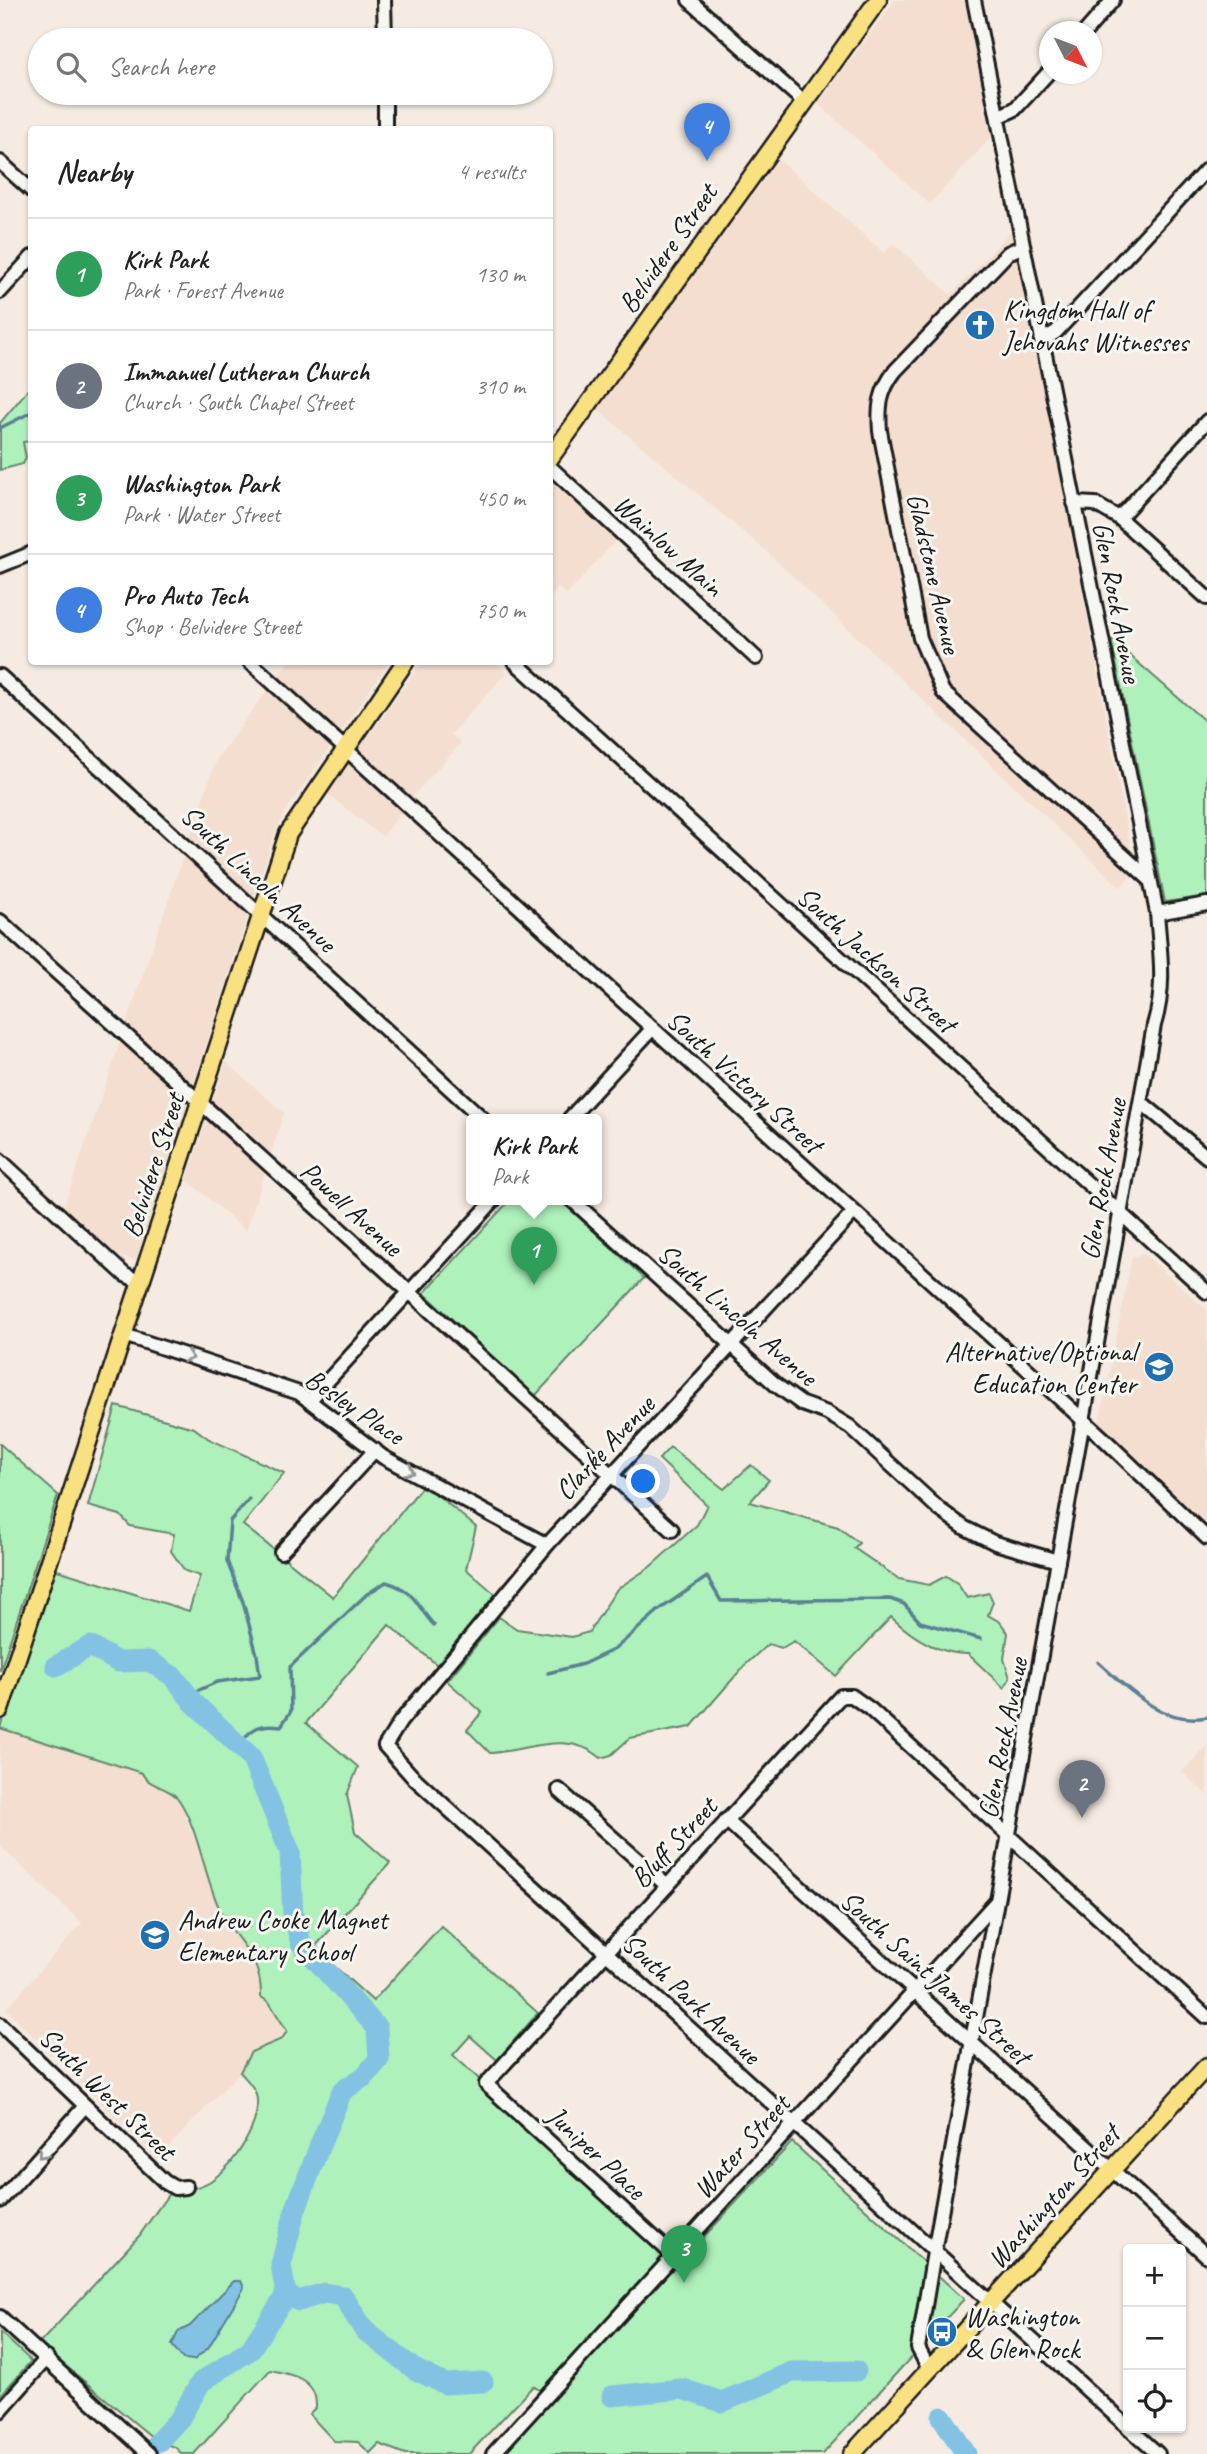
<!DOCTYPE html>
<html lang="en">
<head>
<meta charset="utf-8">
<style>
  :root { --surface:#fff; --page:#f6f6f6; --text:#222; --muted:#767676; --line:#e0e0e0; --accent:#1f6fb2 }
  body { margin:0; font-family:Caveat,sans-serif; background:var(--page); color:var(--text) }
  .controls { position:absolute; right:21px; bottom:21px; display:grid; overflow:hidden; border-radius:7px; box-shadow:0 2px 5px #0004 }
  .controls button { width:63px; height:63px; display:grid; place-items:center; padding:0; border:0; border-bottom:2px solid var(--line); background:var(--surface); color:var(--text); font:35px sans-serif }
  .compass { position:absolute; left:1039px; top:21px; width:63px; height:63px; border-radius:50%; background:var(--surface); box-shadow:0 2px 5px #0004; rotate:132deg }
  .you { position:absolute; left:644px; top:1482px; width:24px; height:24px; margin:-18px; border:5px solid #fff; border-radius:50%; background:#1a73e8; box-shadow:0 0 0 10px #1a73e833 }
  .badge { display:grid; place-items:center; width:46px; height:46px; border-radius:50%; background:var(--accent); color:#fff; font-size:23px; font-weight:700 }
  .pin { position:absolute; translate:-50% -58px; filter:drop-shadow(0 2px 4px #0008) }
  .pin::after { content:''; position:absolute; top:37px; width:24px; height:21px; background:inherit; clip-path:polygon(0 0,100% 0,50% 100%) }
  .popup { position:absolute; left:466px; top:1114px; width:136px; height:91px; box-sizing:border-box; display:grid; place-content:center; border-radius:7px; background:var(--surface); filter:drop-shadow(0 2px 5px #0005); font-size:23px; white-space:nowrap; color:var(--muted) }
  .popup b { font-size:26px; color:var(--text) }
  .popup::after { content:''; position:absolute; left:50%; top:100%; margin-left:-14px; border:14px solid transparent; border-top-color:var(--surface) }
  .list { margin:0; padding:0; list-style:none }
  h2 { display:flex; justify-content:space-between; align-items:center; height:91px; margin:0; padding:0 28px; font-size:30px }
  h2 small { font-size:23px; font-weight:400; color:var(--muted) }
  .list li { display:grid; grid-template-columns:46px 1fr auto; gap:21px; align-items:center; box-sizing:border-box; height:112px; padding:0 28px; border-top:2px solid var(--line) }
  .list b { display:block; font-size:26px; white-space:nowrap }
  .list p { margin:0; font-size:23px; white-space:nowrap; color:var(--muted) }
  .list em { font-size:23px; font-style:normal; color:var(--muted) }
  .icon { flex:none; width:38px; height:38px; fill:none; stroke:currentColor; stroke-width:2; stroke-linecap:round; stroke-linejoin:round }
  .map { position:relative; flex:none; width:1207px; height:2454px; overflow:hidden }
  .search { position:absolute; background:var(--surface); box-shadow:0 2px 5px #0004; left:28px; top:28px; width:525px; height:77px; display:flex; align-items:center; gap:18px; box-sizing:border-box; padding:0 24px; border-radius:38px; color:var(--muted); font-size:26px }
  .panel { position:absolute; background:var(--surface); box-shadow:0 2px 5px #0004; left:28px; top:126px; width:525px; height:539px; border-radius:7px }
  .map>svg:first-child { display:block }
  .built { fill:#f4decf }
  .green { fill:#aef1bb; stroke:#65866c; stroke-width:2 }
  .water { fill:#84c2e4; stroke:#5a8094; stroke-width:2 }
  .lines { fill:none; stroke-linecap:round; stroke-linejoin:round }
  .stream { stroke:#5a8094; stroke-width:3.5 }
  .river { stroke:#84c2e4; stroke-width:21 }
  .minor-casing { stroke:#1c1c1c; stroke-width:18 }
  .major-casing { stroke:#1c1c1c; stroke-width:21 }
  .minor { stroke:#f6f6f2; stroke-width:12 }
  .major { stroke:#f9e181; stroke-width:16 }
  .oneway { stroke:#949492 }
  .labels { text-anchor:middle; stroke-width:6; stroke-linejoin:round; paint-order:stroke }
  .street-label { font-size:28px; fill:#1c1c1c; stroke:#f6f6f2 }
  .poi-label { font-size:28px; fill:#1c1c1c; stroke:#f6f6f2; text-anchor:start }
</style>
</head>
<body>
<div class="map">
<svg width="1207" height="2454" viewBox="0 0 1207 2454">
  <rect width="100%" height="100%" fill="#f5ebe2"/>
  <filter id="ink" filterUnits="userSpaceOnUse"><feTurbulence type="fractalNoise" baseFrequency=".0143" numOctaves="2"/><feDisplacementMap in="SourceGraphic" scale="14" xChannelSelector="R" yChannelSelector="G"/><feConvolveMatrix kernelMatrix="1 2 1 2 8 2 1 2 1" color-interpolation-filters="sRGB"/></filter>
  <g filter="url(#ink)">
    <g class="built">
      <path d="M895 0H966L994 134 930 204 818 104Z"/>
      <path d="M778 159 884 253 893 243 951 295 1014 228 1135 872 1120 887 765 550 598 410Z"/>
      <path d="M550 481 617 539 567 595 558 588 550 598Z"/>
      <path d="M288 662H389L285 812 274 835 136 1261 116 1256 64 1207 216 760Z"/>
      <path d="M422 662H494L507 672 451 734 461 743 411 798 383 837 327 794Z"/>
      <path d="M226 1062 284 1113 246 1231 187 1180Z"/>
      <path d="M1143 1253 1207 1310V1526L1099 1425 1132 1257Z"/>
      <path d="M0 1728 142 1773 145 1780 179 1799 225 1920 248 1947 261 1986V1997L269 2002 287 2031 283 2039 251 2052 240 2072 157 2159 6 2009 82 1923 0 1846Z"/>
      <path d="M1207 1745V1795L1182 1772Z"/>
    </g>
    <g class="green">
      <path d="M31 386V441L23 442 26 458 23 464 0 470V423Z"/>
      <path d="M1111 639 1207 723V896L1165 902Z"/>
      <path d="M511 1199H559L644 1278 535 1396 424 1293Z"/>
      <path d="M116 1406 194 1428 209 1439 284 1473 243 1525 333 1597 424 1484 476 1527 466 1569 501 1599 442 1669 389 1625 306 1723 358 1767 347 1795 355 1832 390 1863 314 1948 373 2001 441 1926 538 2013 497 2060 470 2036 453 2055 480 2080 488 2094 677 2266 792 2142 964 2299 823 2454H503L554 2399 533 2386 469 2454H405L379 2444 370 2453 358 2442 334 2441 309 2414 316 2407C317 2379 292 2374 270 2370L194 2454H182L175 2447 158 2442 39 2344 139 2236 170 2192C183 2190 201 2188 212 2180 235 2164 263 2122 256 2094 254 2086 245 2078 240 2072L251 2052 282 2039 287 2031 269 2002 261 1997C262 1962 243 1947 226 1921 206 1889 200 1831 179 1800 171 1787 148 1787 142 1773L0 1728 51 1568 189 1611 200 1576 185 1571 171 1551 174 1534 130 1526 120 1515 88 1506Z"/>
      <path d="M0 1444 58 1495 0 1671Z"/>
      <path d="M670 1447 724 1489 751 1465 769 1480 750 1502 838 1527 859 1543 854 1548 899 1579 929 1585 946 1576 957 1583 967 1598 989 1593 993 1602 988 1615 1000 1622 1008 1633 1004 1659 1010 1678 1004 1688 968 1654C937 1654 912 1637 891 1617L836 1676 794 1641 782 1648 768 1644 744 1666 691 1727 630 1738 611 1755 601 1758C567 1729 527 1751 490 1753L467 1730 482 1712 447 1681 499 1617 517 1629 572 1637 589 1632 617 1589 650 1567 697 1525 707 1505 659 1459Z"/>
      <path d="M0 2332 31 2361 1 2395 0 2394Z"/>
    </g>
    <path class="water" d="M234 2281H241L244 2288 208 2348 194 2360 183 2359 172 2345 178 2332 190 2326Z"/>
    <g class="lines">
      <g class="stream">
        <path d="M0 428 32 412"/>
        <path d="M1098 1662C1128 1689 1163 1726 1207 1717"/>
        <path d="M548 1673 583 1664 615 1649 659 1610 707 1577 721 1601 890 1599 904 1604 920 1622 981 1639"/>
        <path d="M188 1695 217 1682 260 1676 257 1655 243 1602 227 1561 230 1521 249 1499"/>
        <path d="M238 1745C252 1728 259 1723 281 1726L291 1711 290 1667 367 1594 386 1582C417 1591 415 1605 434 1625"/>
      </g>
      <g class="river">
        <path d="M56 1666 90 1646 118 1662 149 1661 174 1677 193 1702 251 1757 290 1852 293 1915 301 1943 377 2028 379 2059 365 2076 342 2091 320 2145 295 2211 281 2265 286 2295 250 2350 201 2382 180 2418 158 2442"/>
        <path d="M286 2295 299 2301 324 2293 343 2296 364 2330 414 2369 445 2384 483 2382"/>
        <path d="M612 2396 682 2389 722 2402 792 2372 856 2371"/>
        <path d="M942 2417 966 2454"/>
      </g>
      <g class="minor-casing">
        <g id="minor">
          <path d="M384 0 385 40"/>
          <path d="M689 0 804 102"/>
          <path d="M1085 32 1113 0"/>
          <path d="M998 117 1015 109 1050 71"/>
          <path d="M385 130V93"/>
          <path d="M0 162 32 191"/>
          <path d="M1023 246 1008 253 895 371C880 391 878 406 880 431L920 638 943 692 1148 878"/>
          <path d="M0 292 32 257"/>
          <path d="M1041 341 1056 332 1207 169"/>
          <path d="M550 467 756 658"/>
          <path d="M1074 503 1095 504 1119 518 1207 598"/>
          <path d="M1119 518 1207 421"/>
          <path d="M0 566 32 553"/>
          <path d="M250 662 1104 1439 1207 1538"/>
          <path d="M515 662 1207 1292"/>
          <path d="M0 676 483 1119"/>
          <path d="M1157 913 1207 904"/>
          <path d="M0 921 672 1530"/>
          <path d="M1141 1102 1207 1157"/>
          <path d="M569 1119 652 1029"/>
          <path d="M0 1160 125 1275 141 1282"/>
          <path d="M571 1199 776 1385 802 1404 827 1413 850 1427 939 1509 965 1528 995 1543 1058 1561"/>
          <path d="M853 1213 547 1545 400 1722 385 1746 412 1776 1128 2427"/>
          <path d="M124 1335 299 1393 383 1457 547 1545"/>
          <path d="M309 1401 495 1199"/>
          <path d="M281 1552 375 1450"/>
          <path d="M559 1790 666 1885"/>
          <path d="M726 1820 1207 2256"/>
          <path d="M0 2024 165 2182 175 2188 186 2187"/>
          <path d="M0 2201 85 2106"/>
          <path d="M674 2256 486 2084 841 1696H852L870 1709 1207 2017"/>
          <path d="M0 2317 149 2454"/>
          <path d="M929 2369 918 2348 934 2252 1154 1025C1166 986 1160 952 1157 913L974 0"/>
          <path d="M0 2411 47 2358"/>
          <path d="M1129 2428 1158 2454"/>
          <path d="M493 2454 995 1903"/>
        </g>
      </g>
      <g class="major-casing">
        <g id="major">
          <path d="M550 458 878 0"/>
          <path d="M0 1710 288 834 405 662"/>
          <path d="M852 2454 1207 2066"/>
        </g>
      </g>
      <use href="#minor" class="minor"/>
      <use href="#major" class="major"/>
    </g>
    <defs><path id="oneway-chevron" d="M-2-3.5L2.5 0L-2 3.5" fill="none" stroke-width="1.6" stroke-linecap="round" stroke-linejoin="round" transform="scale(1.75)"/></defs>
    <g class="oneway">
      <use href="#oneway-chevron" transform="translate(189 1357) rotate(18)"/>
      <use href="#oneway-chevron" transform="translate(410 1471) rotate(28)"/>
      <use href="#oneway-chevron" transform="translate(42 2154) rotate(132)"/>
    </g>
  </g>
  <defs>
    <g id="church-disc" transform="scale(1.575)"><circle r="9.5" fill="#1f6fb2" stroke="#f6f6f2"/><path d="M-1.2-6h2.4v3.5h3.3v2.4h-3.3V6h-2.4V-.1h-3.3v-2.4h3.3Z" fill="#fff"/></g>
    <g id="school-disc" transform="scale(1.575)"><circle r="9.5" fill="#1f6fb2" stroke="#f6f6f2"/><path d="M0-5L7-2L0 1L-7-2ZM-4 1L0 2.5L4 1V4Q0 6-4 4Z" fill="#fff"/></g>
    <g id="bus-disc" transform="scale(1.575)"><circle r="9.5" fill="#1f6fb2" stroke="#f6f6f2"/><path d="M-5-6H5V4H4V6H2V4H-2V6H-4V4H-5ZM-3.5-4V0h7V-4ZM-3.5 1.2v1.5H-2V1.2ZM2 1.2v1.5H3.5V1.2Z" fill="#fff"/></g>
  </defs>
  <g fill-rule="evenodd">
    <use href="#church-disc" x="980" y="325"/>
    <use href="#school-disc" x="1159" y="1367"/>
    <use href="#school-disc" x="155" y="1935"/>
    <use href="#bus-disc" x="942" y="2332"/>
  </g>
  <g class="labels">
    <g class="street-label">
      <text transform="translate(667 248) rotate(-55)" y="10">Belvidere Street</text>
      <text transform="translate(669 545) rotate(42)" y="10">Wainlow Main</text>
      <text transform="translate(935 573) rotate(77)" y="10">Gladstone Avenue</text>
      <text transform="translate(1118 602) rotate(79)" y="10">Glen Rock Avenue</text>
      <text transform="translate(259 878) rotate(43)" y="10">South Lincoln Avenue</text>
      <text transform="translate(877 959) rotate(42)" y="10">South Jackson Street</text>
      <text transform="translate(745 1081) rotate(42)" y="10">South Victory Street</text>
      <text transform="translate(152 1165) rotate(-72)" y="10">Belvidere Street</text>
      <text transform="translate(1102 1179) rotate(-80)" y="10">Glen Rock Avenue</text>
      <text transform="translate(352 1208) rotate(42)" y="10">Powell Avenue</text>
      <text transform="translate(738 1314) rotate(41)" y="10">South Lincoln Avenue</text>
      <text transform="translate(355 1406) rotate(34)" y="10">Besley Place</text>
      <text transform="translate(604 1447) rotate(-47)" y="10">Clarke Avenue</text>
      <text transform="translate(1002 1738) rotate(-79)" y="10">Glen Rock Avenue</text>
      <text transform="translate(673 1842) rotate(-47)" y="10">Bluff Street</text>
      <text transform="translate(936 1977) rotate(42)" y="10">South Saint James Street</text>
      <text transform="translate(692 1998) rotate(43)" y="10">South Park Avenue</text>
      <text transform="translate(108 2093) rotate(44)" y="10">South West Street</text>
      <text transform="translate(741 2146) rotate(-48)" y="10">Water Street</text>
      <text transform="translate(597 2152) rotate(43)" y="10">Juniper Place</text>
      <text transform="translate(1053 2196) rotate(-48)" y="10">Washington Street</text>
    </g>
    <g class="poi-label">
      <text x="1003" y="319">Kingdom Hall of<tspan x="1003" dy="32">Jehovahs Witnesses</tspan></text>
      <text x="1136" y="1361" text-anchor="end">Alternative/Optional<tspan x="1136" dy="32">Education Center</tspan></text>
      <text x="178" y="1929">Andrew Cooke Magnet<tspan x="178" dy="32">Elementary School</tspan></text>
      <text x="965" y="2326">Washington<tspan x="965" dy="32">&amp; Glen Rock</tspan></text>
    </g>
  </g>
</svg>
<div class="controls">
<button>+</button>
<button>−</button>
<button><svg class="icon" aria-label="locate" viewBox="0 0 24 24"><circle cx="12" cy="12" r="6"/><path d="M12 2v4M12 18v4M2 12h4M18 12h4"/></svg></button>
</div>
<svg class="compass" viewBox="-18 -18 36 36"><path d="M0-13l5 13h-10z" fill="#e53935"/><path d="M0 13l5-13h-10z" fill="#767676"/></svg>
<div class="you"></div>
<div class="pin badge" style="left:534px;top:1285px;background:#2e9e5b">1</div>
<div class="popup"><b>Kirk Park</b>Park</div>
<div class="pin badge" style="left:1082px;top:1818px;background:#6b7280">2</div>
<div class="pin badge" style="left:684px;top:2283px;background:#2e9e5b">3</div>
<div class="pin badge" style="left:707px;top:161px;background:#3f7fe0">4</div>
<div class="search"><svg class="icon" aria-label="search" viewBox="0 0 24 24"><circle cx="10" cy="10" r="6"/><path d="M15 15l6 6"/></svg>Search here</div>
<section class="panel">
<h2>Nearby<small>4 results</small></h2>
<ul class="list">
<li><span class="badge" style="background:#2e9e5b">1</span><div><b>Kirk Park</b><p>Park · Forest Avenue</p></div><em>130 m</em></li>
<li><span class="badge" style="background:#6b7280">2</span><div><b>Immanuel Lutheran Church</b><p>Church · South Chapel Street</p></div><em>310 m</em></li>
<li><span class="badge" style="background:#2e9e5b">3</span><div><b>Washington Park</b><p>Park · Water Street</p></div><em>450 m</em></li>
<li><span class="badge" style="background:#3f7fe0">4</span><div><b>Pro Auto Tech</b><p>Shop · Belvidere Street</p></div><em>750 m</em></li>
</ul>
</section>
</div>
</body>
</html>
